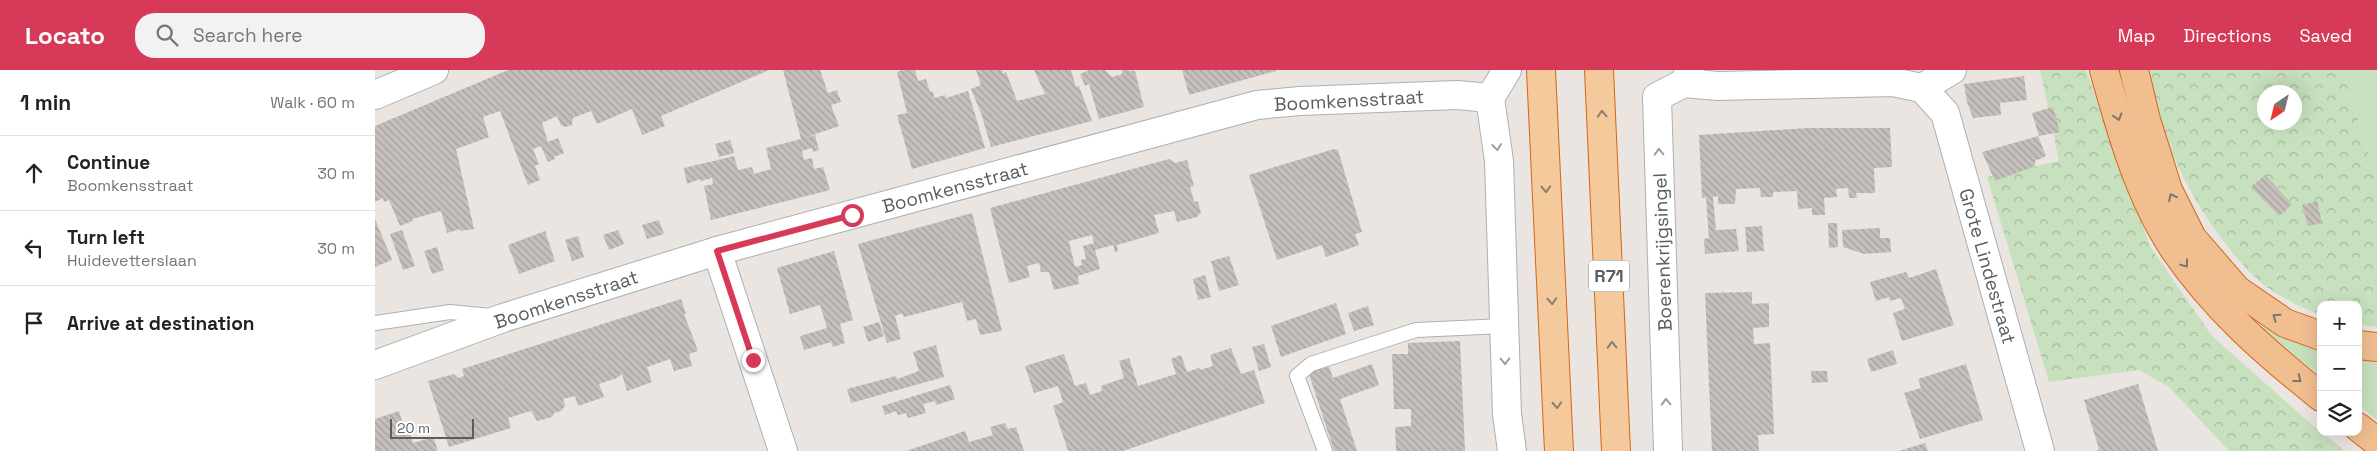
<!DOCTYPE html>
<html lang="en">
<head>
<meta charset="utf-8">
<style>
  :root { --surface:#fff; --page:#f2f2f2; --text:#222; --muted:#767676; --line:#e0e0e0; --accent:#d63a58 }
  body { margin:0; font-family:"Space Grotesk",sans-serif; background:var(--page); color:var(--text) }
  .controls { position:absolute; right:15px; bottom:15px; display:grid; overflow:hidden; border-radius:10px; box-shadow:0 5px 20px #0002 }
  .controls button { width:45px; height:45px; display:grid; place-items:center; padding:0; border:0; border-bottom:1px solid var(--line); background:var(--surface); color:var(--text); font:25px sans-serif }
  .compass { position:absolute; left:1882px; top:15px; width:45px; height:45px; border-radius:50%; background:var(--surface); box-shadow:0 5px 20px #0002; rotate:215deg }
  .scale { position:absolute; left:15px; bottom:12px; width:84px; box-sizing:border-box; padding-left:5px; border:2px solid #595e5f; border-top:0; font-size:14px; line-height:18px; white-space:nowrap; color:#595e5f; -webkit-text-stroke:4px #fff; paint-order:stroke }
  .stop { position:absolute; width:15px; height:15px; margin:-11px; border:4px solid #d63a58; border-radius:50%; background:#fff }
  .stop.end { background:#d63a58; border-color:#fff; box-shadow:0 1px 5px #0008 }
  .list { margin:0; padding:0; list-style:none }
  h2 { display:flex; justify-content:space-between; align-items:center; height:65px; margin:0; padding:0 20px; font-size:21px }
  h2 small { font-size:16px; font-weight:400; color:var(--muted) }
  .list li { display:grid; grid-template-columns:32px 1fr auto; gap:15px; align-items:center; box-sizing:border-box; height:75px; padding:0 20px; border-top:1px solid var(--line) }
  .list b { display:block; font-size:19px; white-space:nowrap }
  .list p { margin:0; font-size:16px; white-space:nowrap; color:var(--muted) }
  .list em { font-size:16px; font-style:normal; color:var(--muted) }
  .icon { flex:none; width:28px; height:28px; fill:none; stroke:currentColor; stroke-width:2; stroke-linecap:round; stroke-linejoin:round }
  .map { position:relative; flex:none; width:2002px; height:381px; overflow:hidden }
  header { display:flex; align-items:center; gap:30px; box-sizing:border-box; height:70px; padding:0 25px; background:var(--accent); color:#fff }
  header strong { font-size:24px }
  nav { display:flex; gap:28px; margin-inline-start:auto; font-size:18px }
  .search { width:350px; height:45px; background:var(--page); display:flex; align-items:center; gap:12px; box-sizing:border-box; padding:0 18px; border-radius:20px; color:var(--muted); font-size:19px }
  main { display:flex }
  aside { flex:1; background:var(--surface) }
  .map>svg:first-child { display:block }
  .green { fill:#c7e0be }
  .forest { fill:url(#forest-crowns); fill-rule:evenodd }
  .building { fill:url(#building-back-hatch); fill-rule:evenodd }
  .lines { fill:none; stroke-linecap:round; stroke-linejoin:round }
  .service-casing { stroke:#acb0b2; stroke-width:16 }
  .minor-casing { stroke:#acb0b2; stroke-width:30 }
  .secondary-casing { stroke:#abb0b2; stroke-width:30 }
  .trunk-casing { stroke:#d46517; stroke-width:30 }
  .motorway-casing { stroke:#d46517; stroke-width:30 }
  .service { stroke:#fff; stroke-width:14 }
  .minor { stroke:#fff; stroke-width:28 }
  .secondary { stroke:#fff; stroke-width:28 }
  .trunk { stroke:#f4ca9c; stroke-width:28 }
  .motorway { stroke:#f1be90; stroke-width:28 }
  .oneway { stroke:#887e71 }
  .oneway2 { stroke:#7f766b }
  .oneway3 { stroke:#9b9e9f }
  .route { stroke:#d63a58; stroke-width:6 }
  .labels { text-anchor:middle; stroke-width:4; stroke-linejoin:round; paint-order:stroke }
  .shield { fill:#fff; stroke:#8b8e8f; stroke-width:1 }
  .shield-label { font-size:18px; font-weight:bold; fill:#595e5f }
  .street-label { font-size:19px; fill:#595e5f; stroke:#fff }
</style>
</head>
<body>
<header>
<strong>Locato</strong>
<div class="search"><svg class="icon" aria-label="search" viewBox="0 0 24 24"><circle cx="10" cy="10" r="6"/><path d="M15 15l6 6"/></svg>Search here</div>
<nav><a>Map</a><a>Directions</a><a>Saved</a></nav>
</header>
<main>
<aside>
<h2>1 min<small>Walk · 60 m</small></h2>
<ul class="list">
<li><svg class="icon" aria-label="ahead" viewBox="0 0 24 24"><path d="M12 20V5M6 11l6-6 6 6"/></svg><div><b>Continue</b><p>Boomkensstraat</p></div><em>30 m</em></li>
<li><svg class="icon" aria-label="left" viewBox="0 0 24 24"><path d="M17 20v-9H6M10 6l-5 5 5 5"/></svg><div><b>Turn left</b><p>Huidevetterslaan</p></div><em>30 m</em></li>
<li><svg class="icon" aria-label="arrive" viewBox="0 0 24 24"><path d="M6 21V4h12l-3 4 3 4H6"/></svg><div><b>Arrive at destination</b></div></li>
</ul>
</aside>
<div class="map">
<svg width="2002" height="381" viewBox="0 0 2002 381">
  <defs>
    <pattern id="forest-crowns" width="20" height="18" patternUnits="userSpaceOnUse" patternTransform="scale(1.25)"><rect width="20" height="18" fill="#c7e0be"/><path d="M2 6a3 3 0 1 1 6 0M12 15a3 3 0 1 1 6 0" fill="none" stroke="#a5b99e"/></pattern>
    <pattern id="building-back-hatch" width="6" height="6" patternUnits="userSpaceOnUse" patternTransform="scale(1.25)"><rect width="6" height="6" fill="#c6c0bd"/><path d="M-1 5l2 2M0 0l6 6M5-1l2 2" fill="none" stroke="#a49f9d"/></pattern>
  </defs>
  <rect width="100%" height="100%" fill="#eae5e0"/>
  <g class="green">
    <path d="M1968 0H2002V113Z"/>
    <path d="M1892 255 1901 261 1946 280V306L1887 261Z"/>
    <path d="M1983 289 2002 293V350L1983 335Z"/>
  </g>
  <g class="forest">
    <path d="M1665 0H1711L1776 178 1837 266 1936 354 1970 381H1854L1794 317 1764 300 1674 312 1612 107 1684 91Z"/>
    <path d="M1771 0H1968L2002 113V257L1983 255V235H1946V245C1925 237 1896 223 1880 207 1838 166 1808 113 1787 59 1780 40 1777 19 1771 0ZM1890 22H1920V52H1890Z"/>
  </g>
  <g class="building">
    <path d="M133 0H394L286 46 290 56 267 65 257 39 222 54 216 41 198 48 197 55 190 57 186 55 182 46 167 53 173 72 183 68 189 83 179 87 180 89 173 92 166 76 158 79 164 94 160 96 165 110 153 115 125 41 108 47 114 67 81 79 99 159 86 161 85 159 72 163 66 141 37 149 38 151 25 156 14 130 9 132 8 128 0 132V56Z"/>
    <path d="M408 0H445L453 23 462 20 466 32 456 35 464 56 429 68 440 65 444 80 438 82 437 78 427 81 429 90 437 88 439 99 448 97 455 120 336 150 329 116 338 114 337 108 326 111 325 109 312 114 309 98 359 86 363 100 377 97 379 104 396 99 391 78 426 69Z"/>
    <path d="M527 0H540L543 11 551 9 555 22 558 21 559 28 570 25 571 28 593 21 610 78 537 99 522 45 532 43 522 2Z"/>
    <path d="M601 0H627L628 4 631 2 642 31 670 24 659 0H696L701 17 704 16 717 51 616 77 606 43 596 19 606 15Z"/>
    <path d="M714 0H730L737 7 747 4V0L760 1 769 37 724 49 714 14 710 16 705 4Z"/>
    <path d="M807 0H901V1L814 25Z"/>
    <path d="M1649 6 1652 30 1625 33 1626 45 1598 48 1592 32 1589 14Z"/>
    <path d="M1678 37 1685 62 1664 66 1657 43Z"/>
    <path d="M1433 58H1515L1517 97 1499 98 1500 123H1481L1482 128H1474L1473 118 1461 119 1462 127 1449 128 1450 145H1437V138L1423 139 1422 121 1398 122V127H1386L1385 118 1361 119 1360 134H1343V126L1338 127 1341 160 1361 159 1364 181 1330 184 1329 169 1334 168 1331 127 1327 128 1324 65Z"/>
    <path d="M1663 66 1671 86 1660 91V96L1620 111 1607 82Z"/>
    <path d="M355 70 359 83 344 87 340 74Z"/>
    <path d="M959 79 963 80 987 162 980 164 984 175 951 187 947 175 902 190 874 105Z"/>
    <path d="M794 89 800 93 812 90 819 116 815 117 819 131 823 132 826 142 822 147 802 152 799 141 779 145 784 163 742 175 743 181 740 182 738 175 720 180 725 199 703 206 704 214 679 220 674 202H666L664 193 652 196 655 207 634 213 615 138ZM717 165 719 173 708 176 711 189 706 190 707 195 700 197 694 171Z"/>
    <path d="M1890 105 1917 134 1904 146 1876 117Z"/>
    <path d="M1942 131 1947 153 1933 156 1927 135Z"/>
    <path d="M597 143 627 261 605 265 601 249 592 251 587 232 529 247 527 243 520 246 526 269 512 273 483 174Z"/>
    <path d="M0 149 17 190 0 197Z"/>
    <path d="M284 150 289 164 272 169 267 155Z"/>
    <path d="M1453 153H1462L1463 177 1454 178Z"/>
    <path d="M1387 156 1389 181 1372 182 1370 157Z"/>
    <path d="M1505 158V168H1515L1516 182 1489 184 1468 177 1467 160Z"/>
    <path d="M27 160 40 196 28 200 15 164Z"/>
    <path d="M243 160 249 174 234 180 228 165Z"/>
    <path d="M170 161 180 191 144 204 133 175Z"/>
    <path d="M203 166 209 187 197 191 190 170Z"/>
    <path d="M62 177 69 200 57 204 49 181Z"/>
    <path d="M459 181 478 250 465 254 470 273 458 277 456 272 429 280 425 266 452 258 445 235 415 244 402 198Z"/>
    <path d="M854 186 864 215 844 221 836 191Z"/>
    <path d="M1561 199 1579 255 1527 271 1518 243 1530 239 1526 228 1515 231 1514 227 1501 231 1495 212 1531 202 1534 208Z"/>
    <path d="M830 205 836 227 823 230 818 209Z"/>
    <path d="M1377 222V234L1394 233V257L1378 258 1379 274 1395 273 1399 364 1383 365 1384 381H1337L1330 223Z"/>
    <path d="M306 229 311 244H309L323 281 314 284 317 296 299 301 295 289 272 297 277 312 252 321 247 304 242 308 224 314 229 327 203 336 200 326 188 329 190 336 186 341 179 343 177 347 162 351 156 341 133 348 136 358 74 377 53 311 79 304 83 308 89 306 87 299Z"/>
    <path d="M961 233 971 264 906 287 896 256Z"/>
    <path d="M993 236 999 255 979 261 973 243Z"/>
    <path d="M504 252 509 266 493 272 488 257Z"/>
    <path d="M1085 271 1090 381H1021L1020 357 1036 356V339H1019L1017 284H1033V273Z"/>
    <path d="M889 274 896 297 884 301 877 277Z"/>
    <path d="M561 275 569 307 476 333 472 319 521 306 522 309 544 301 538 282Z"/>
    <path d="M856 278 866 304 879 300 890 333 748 381H693L678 336 688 332 683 316 659 323 650 296 689 284 700 316 711 313 715 325 727 321 726 316 749 308 744 291 754 288 763 316 801 304 796 289 806 285 812 302 824 298 825 300 838 296 835 285Z"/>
    <path d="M1518 280 1522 294 1496 302 1492 289Z"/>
    <path d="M953 294 958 308 997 294 1004 315 965 329 982 381H959L933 301Z"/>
    <path d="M1591 294 1608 350 1545 369 1529 323 1546 318 1543 309Z"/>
    <path d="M1436 301H1452L1453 312 1437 313Z"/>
    <path d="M1763 314 1783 381H1722L1724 379 1709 330Z"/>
    <path d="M575 315 580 329 561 335 560 331 548 334 551 343 533 348 531 343 523 345 521 341 510 345 507 336Z"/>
    <path d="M24 341 29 358 33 357 38 373 58 367 63 381H0V349Z"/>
    <path d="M630 353 633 359 641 357 649 381H531L590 361 594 372 618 365 615 357Z"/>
    <path d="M1550 373 1553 381H1524Z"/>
  </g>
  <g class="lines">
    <g class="service-casing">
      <g id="service">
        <path d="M0 253 75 242 116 246"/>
        <path d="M950 381 922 306 936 294 1041 260 1129 256"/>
      </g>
    </g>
    <g class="minor-casing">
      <g id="minor">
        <path d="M1132 0 1115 28 1124 91 1132 344 1137 381"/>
        <path d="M1309 13 1343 16 1518 12 1547 18 1570 43 1665 381"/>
        <path d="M1547 18 1577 0"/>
        <path d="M342 181 408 381"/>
        <path d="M0 295 128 248 342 181 882 35 925 31 1082 25 1115 28"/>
        <path d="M1293 381 1282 27 1309 13 1315 0"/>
      </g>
    </g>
    <g class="secondary-casing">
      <path id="secondary" d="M0 25 59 0"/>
    </g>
    <g class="trunk-casing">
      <g id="trunk">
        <path d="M1166 0 1184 381"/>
        <path d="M1224 0 1241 381"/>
      </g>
    </g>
    <g class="motorway-casing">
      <g id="motorway">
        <path d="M1729 0C1746 61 1764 126 1799 179 1839 238 1891 283 1946 327"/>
        <path d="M1759 0 1771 50 1793 120 1817 168 1862 220 1910 253 1946 266"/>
        <path d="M1983 275 2002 277"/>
        <path d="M1983 357 2002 372"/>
      </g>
    </g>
    <use href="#service" class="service"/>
    <use href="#minor" class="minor"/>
    <use href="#secondary" class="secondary"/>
    <use href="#trunk" class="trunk"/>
    <use href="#motorway" class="motorway"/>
  </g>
  <defs><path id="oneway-chevron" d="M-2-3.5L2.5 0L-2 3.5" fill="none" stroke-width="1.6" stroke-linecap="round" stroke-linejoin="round" transform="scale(1.25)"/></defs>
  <g class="oneway">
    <use href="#oneway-chevron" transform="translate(1227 44) rotate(-93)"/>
    <use href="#oneway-chevron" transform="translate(1171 119) rotate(87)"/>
    <use href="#oneway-chevron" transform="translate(1177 231) rotate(87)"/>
    <use href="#oneway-chevron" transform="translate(1237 275) rotate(-92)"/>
    <use href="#oneway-chevron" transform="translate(1182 335) rotate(87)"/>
  </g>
  <g class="oneway2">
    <use href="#oneway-chevron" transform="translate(1743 47) rotate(73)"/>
    <use href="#oneway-chevron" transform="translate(1797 127) rotate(-116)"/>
    <use href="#oneway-chevron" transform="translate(1810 194) rotate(53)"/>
    <use href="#oneway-chevron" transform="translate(1901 247) rotate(-145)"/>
    <use href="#oneway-chevron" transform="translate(1923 309) rotate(38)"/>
  </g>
  <g class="oneway3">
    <use href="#oneway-chevron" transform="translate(1122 77) rotate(83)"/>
    <use href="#oneway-chevron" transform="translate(1284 82) rotate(-92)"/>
    <use href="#oneway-chevron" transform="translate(1130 291) rotate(88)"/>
    <use href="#oneway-chevron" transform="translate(1291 332) rotate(-92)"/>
  </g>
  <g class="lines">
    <path class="route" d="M378 290 342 181 477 145"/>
  </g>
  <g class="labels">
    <rect class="shield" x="1214" y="190.5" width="40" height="31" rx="4"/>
    <g class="shield-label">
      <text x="1234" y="212">R71</text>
    </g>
    <g class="street-label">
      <text transform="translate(974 30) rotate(-3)" y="7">Boomkensstraat</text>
      <text transform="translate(580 117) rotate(-15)" y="7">Boomkensstraat</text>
      <text transform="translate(1287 182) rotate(-92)" y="7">Boerenkrijgsingel</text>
      <text transform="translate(1613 196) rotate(74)" y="7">Grote Lindestraat</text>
      <text transform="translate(191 229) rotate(-18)" y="7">Boomkensstraat</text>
    </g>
  </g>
</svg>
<div class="controls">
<button>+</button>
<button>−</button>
<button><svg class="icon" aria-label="layers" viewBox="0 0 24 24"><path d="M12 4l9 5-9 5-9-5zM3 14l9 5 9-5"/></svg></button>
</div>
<svg class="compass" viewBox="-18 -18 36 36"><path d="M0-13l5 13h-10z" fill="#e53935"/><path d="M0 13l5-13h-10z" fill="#767676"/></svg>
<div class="scale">20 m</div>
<div class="stop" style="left:477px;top:145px"></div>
<div class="stop end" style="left:378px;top:290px"></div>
</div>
</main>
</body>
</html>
